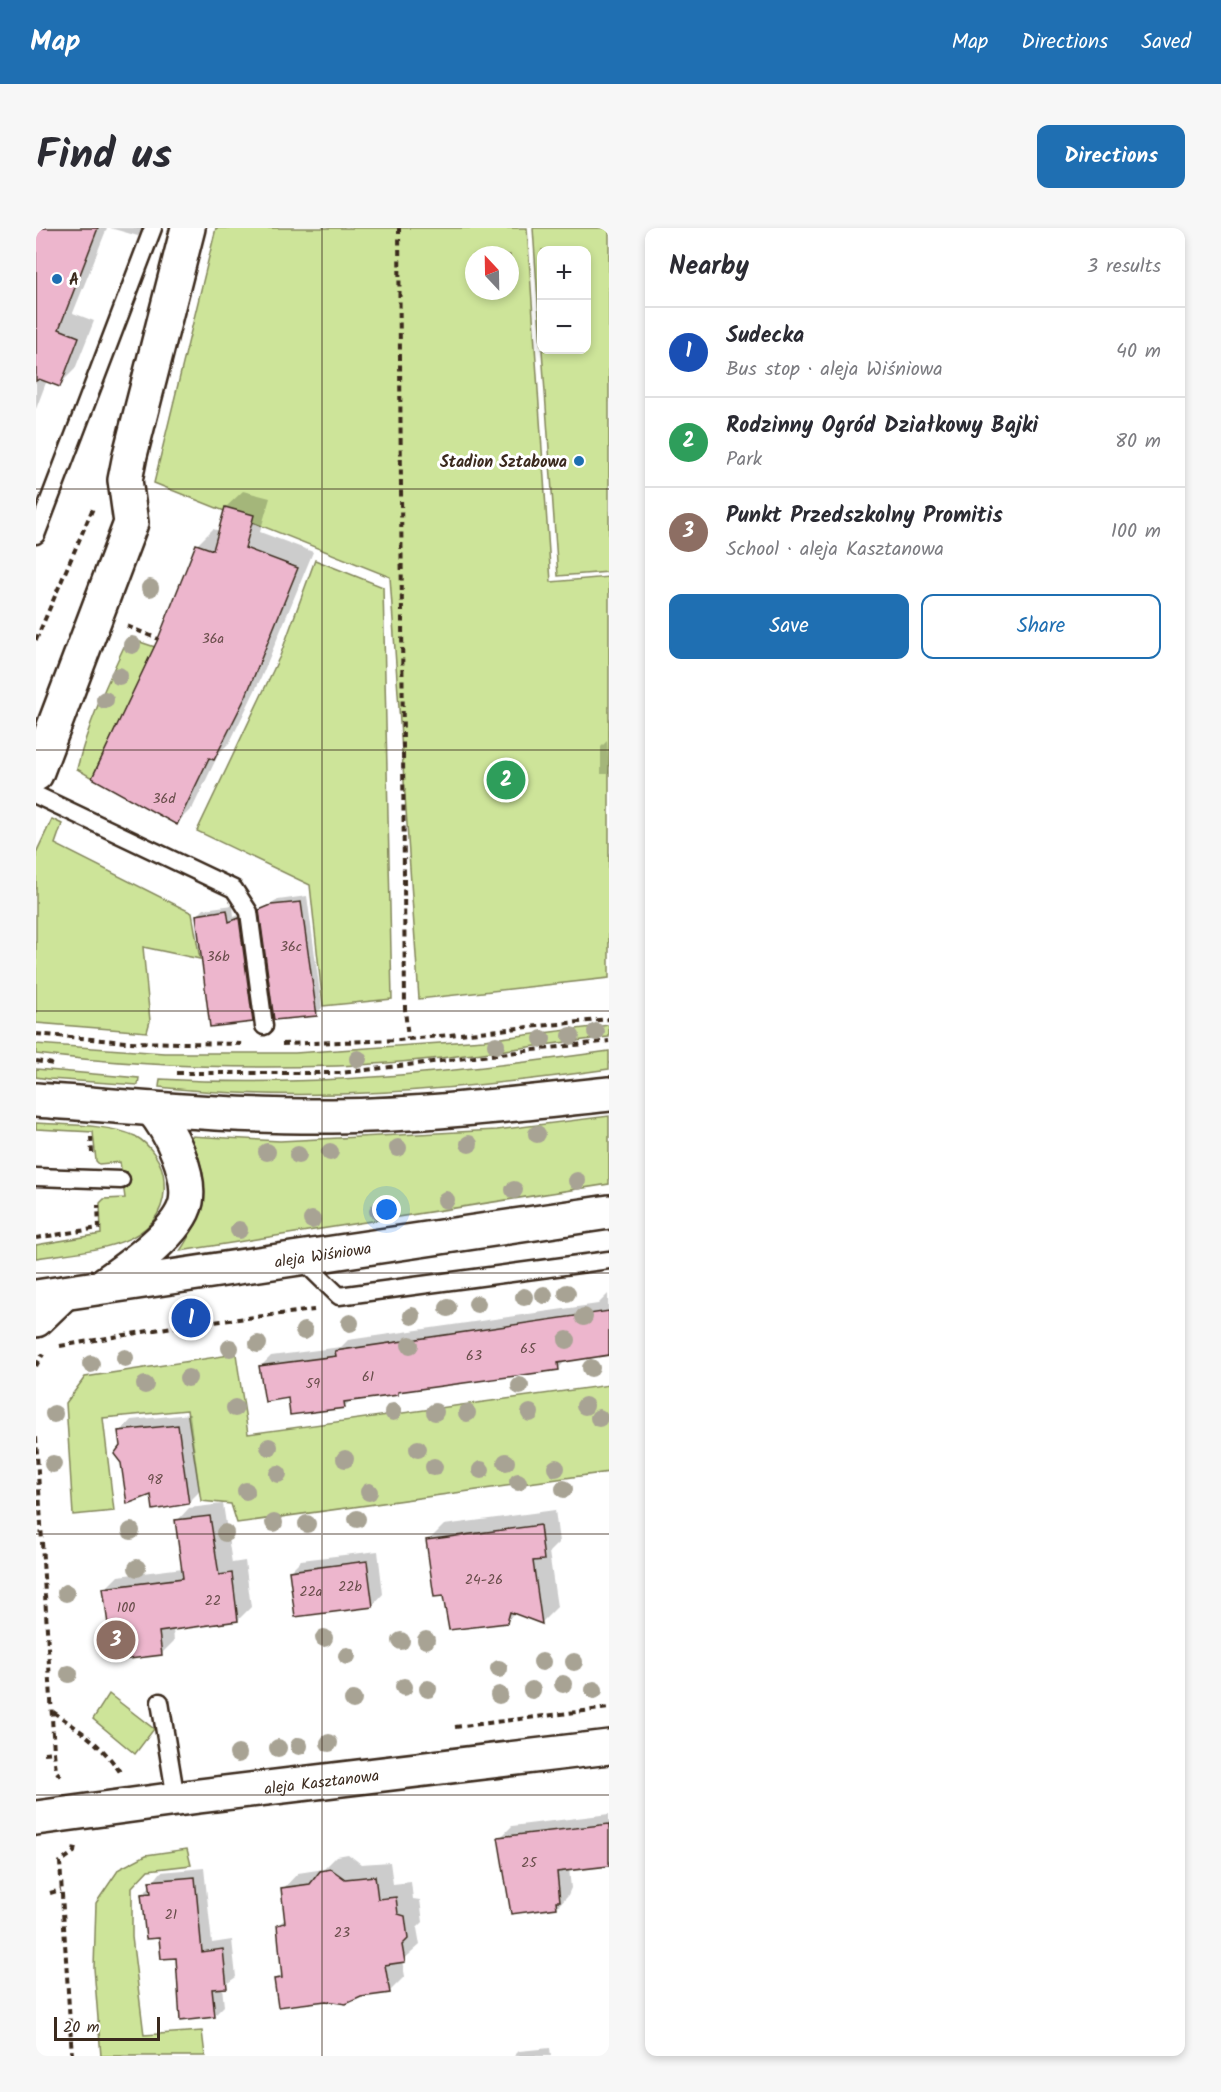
<!DOCTYPE html>
<html lang="en">
<head>
<meta charset="utf-8">
<style>
  :root { --surface:#fff; --page:#f7f7f7; --text:#2b2b33; --muted:#7c7c81; --line:#e1e1e2; --accent:#1f6fb2 }
  body { margin:0; font-family:Kalam,sans-serif; background:var(--page); color:var(--text) }
  .controls { position:absolute; right:18px; top:18px; display:grid; overflow:hidden; border-radius:12px; box-shadow:0 3px 9px #0003 }
  .controls button { width:54px; height:54px; display:grid; place-items:center; padding:0; border:0; border-bottom:2px solid var(--line); background:var(--surface); color:var(--text); font:30px sans-serif }
  .compass { position:absolute; left:429px; top:18px; width:54px; height:54px; border-radius:50%; background:var(--surface); box-shadow:0 3px 9px #0003; rotate:338deg }
  .scale { position:absolute; left:18px; bottom:15px; width:106px; box-sizing:border-box; padding-left:6px; border:3px solid #3b2a1e; border-top:0; font-size:16px; line-height:21px; white-space:nowrap; color:#3b2a1e; -webkit-text-stroke:4px #fff; paint-order:stroke }
  .you { position:absolute; left:351px; top:982px; width:21px; height:21px; margin:-15px; border:4px solid #fff; border-radius:50%; background:#1a73e8; box-shadow:0 0 0 9px #1a73e833 }
  .badge { display:grid; place-items:center; width:39px; height:39px; border-radius:50%; background:var(--accent); color:#fff; font-size:20px; font-weight:700 }
  .pin { position:absolute; translate:-50% -50%; border:3px solid #fff; box-shadow:0 2px 6px #0006 }
  .list { margin:0; padding:0; list-style:none }
  h2 { display:flex; justify-content:space-between; align-items:center; height:78px; margin:0; padding:0 24px; font-size:26px }
  h2 small { font-size:20px; font-weight:400; color:var(--muted) }
  .list li { display:grid; grid-template-columns:39px 1fr auto; gap:18px; align-items:center; box-sizing:border-box; height:90px; padding:0 24px; border-top:2px solid var(--line) }
  .list b { display:block; font-size:22px; white-space:nowrap }
  .list p { margin:0; font-size:20px; white-space:nowrap; color:var(--muted) }
  .list em { font-size:20px; font-style:normal; color:var(--muted) }
  .actions { display:flex; gap:12px; padding:18px 24px }
  .actions a { flex:1; padding:14px 0; border:2px solid var(--accent); border-radius:12px; text-align:center; font-size:21px; color:var(--accent) }
  .actions .main { background:var(--accent); color:#fff }
  .map { position:relative; flex:none; width:573px; height:1828px; overflow:hidden; border-radius:12px }
  header { display:flex; align-items:center; gap:36px; box-sizing:border-box; height:84px; padding:0 30px; background:var(--accent); color:#fff }
  header strong { font-size:28px }
  nav { display:flex; gap:33px; margin-inline-start:auto; font-size:21px }
  .intro { display:flex; align-items:center; justify-content:space-between; box-sizing:border-box; height:144px; padding:0 36px }
  h1 { margin:0; font-size:42px }
  .button { padding:15px 27px; border-radius:12px; background:var(--accent); color:#fff; font-size:21px; font-weight:700 }
  main { display:flex; gap:36px; padding:0 36px }
  aside { flex:1; background:var(--surface); border-radius:12px; box-shadow:0 3px 9px #0003 }
  .map>svg:first-child { display:block }
  .green { fill:#cde499; stroke:#84875c; stroke-width:1.5; fill-rule:evenodd }
  .shadow { fill:#0003 }
  .building { fill:#edb6cd; stroke:#3b2a1e; stroke-width:1.5 }
  .lines { fill:none; stroke-linecap:round; stroke-linejoin:round }
  .lane-casing { stroke:#3b2a1e; stroke-width:21 }
  .street-casing { stroke:#3b2a1e; stroke-width:38 }
  .secondary-casing { stroke:#3b2a1e; stroke-width:38 }
  .primary-casing { stroke:#3b2a1e; stroke-width:38 }
  .path { stroke:#3b2a1e; stroke-width:4; stroke-dasharray:6 4.5; stroke-linecap:butt }
  .lane { stroke:#fff; stroke-width:16 }
  .street { stroke:#fff; stroke-width:33 }
  .secondary { stroke:#fff; stroke-width:33 }
  .primary { stroke:#fff; stroke-width:33 }
  .tree { fill:#a8a394 }
  .grid { fill:none; stroke:#3b2a1e; stroke-width:1.5; stroke-opacity:0.55 }
  .poi-dot { fill:#1f6fb2; stroke:#fff; stroke-width:2 }
  .labels { text-anchor:middle; stroke-width:6; stroke-linejoin:round; paint-order:stroke }
  .number-label { font-size:14px; fill:#684d4a }
  .poi-label { font-size:16px; font-weight:bold; fill:#3b2a1e; stroke:#fff; text-anchor:start }
  .street-label { font-size:16px; fill:#3b2a1e; stroke:#fff }
</style>
</head>
<body>
<header>
<strong>Map</strong>
<nav><a>Map</a><a>Directions</a><a>Saved</a></nav>
</header>
<div class="intro"><h1>Find us</h1><a class="button">Directions</a></div>
<main>
<div class="map">
<svg width="573" height="1828" viewBox="0 0 573 1828">
  <rect width="100%" height="100%" fill="#fff"/>
  <filter id="ink" filterUnits="userSpaceOnUse"><feTurbulence type="fractalNoise" baseFrequency=".0167" numOctaves="2"/><feDisplacementMap in="SourceGraphic" scale="12" xChannelSelector="R" yChannelSelector="G"/><feConvolveMatrix kernelMatrix="1 2 1 2 8 2 1 2 1" color-interpolation-filters="sRGB"/></filter>
  <g filter="url(#ink)">
    <g class="green">
      <path d="M180 0H491L515 354 573 349V750L383 771 354 349 118 255ZM438 27H474V63H438Z"/>
      <path d="M497 0H573V344L522 348 506 122H550V22H506L505 118Z"/>
      <path d="M279 332 347 359 356 771 287 778 274 657 161 603 244 428Z"/>
      <path d="M92 410 119 419 56 550 41 541C52 495 72 453 92 410Z"/>
      <path d="M16 591 26 596 19 616 156 685 164 731 107 719 114 793 111 804 0 795V625Z"/>
      <path d="M573 797V809C483 819 392 835 301 838 201 841 99 838 0 826V816L128 825H259L448 812Z"/>
      <path d="M573 823V841C425 862 272 876 123 859L124 851C274 860 424 844 573 823Z"/>
      <path d="M0 841 103 850 102 857 13 851 0 849Z"/>
      <path d="M573 888V956L144 1023C172 980 176 955 154 908L244 913 461 902Z"/>
      <path d="M0 895C29 897 73 896 99 908 114 916 127 935 128 952 134 1022 48 1022 0 1030V1017L65 1006 64 975 68 971 89 970 84 934 63 936 60 933 57 904 0 901Z"/>
      <path d="M200 1126 212 1206 573 1157V1244L201 1295 195 1276 165 1273 151 1182 67 1190 78 1283 37 1287 30 1175 49 1149Z"/>
      <path d="M73 1466 118 1501 99 1526 57 1491Z"/>
      <path d="M151 1621 155 1637 112 1642 96 1659V1709L108 1807 166 1803 169 1828H65L58 1740 60 1675 83 1641 110 1627Z"/>
    </g>
    <g class="shadow">
      <path d="M0 0H71L37 85 58 93 39 141 23 157 11 152 0 181Z"/>
      <path d="M74 0H109L102 8Z"/>
      <path d="M207 263 234 270 224 304 277 324 225 450 194 514 183 525 157 579 141 595 124 411 161 317 177 301 184 303 190 279Z"/>
      <path d="M571 513 573 546H565V519Z"/>
      <path d="M271 668 286 780 280 786 225 682 242 672Z"/>
      <path d="M197 677 198 689 209 685 222 787 216 793 162 687 168 681Z"/>
      <path d="M572 1066 573 1126 530 1132 522 1141 365 1162 362 1165 315 1172 308 1179 253 1168 224 1139 235 1128 305 1119 312 1112 562 1076Z"/>
      <path d="M154 1186 164 1263 152 1275 86 1218 84 1204 95 1192Z"/>
      <path d="M187 1276 196 1335 209 1333 215 1379 202 1392 137 1401 138 1413 125 1426 69 1361 82 1348 147 1340 141 1293 153 1280Z"/>
      <path d="M519 1282 523 1314 513 1324 521 1379 505 1395 479 1384 470 1394 408 1366 392 1313 408 1297Z"/>
      <path d="M342 1323 347 1366 337 1377 254 1343 265 1332Z"/>
      <path d="M573 1586V1636L533 1641 535 1660 532 1667 521 1679 464 1610 476 1598Z"/>
      <path d="M312 1626 325 1636 354 1634 357 1656 375 1654 377 1671 384 1672 387 1694 381 1700 384 1717 366 1733 369 1748 353 1764 240 1752 247 1745 242 1697 250 1690 247 1661 262 1645 288 1641 301 1628Z"/>
      <path d="M168 1640 176 1715 196 1712 200 1749 186 1759 188 1778 178 1788 141 1728 124 1709 107 1667 125 1644Z"/>
      <path d="M514 1820 515 1828H478L483 1823Z"/>
    </g>
    <g class="building">
      <path d="M0 0H62L23 101 43 109 24 159 3 151 0 153Z"/>
      <path d="M189 279 218 287 209 320 262 340 210 468 178 532 173 530 141 597 56 550 122 411 160 316 177 322Z"/>
      <path d="M265 674 281 788 238 792 223 682 235 677Z"/>
      <path d="M191 682 193 694 203 690 217 794 174 799 160 687Z"/>
      <path d="M573 1083V1127L522 1135 523 1142 362 1164V1167L308 1174 309 1180 254 1187 252 1170 229 1174 223 1138 300 1128 299 1123Z"/>
      <path d="M142 1197 153 1276 117 1282 115 1267 91 1276 85 1235 78 1226 84 1218 82 1203Z"/>
      <path d="M174 1288 183 1347 196 1345 202 1393 123 1404 126 1427 77 1433 67 1360 147 1350 139 1292Z"/>
      <path d="M504 1297 508 1332 497 1333 506 1396 474 1384 471 1395 413 1402 407 1368 398 1369 390 1312Z"/>
      <path d="M331 1333 337 1379 259 1389 253 1343Z"/>
      <path d="M573 1596V1638L521 1644 524 1673H520L521 1680 475 1686 462 1609Z"/>
      <path d="M295 1641 309 1651 339 1648 342 1671 360 1669 362 1686 369 1688 372 1711 366 1717 369 1734 349 1737 354 1765 325 1769 310 1776 290 1773 242 1779 238 1751 246 1750 241 1697 249 1695 245 1660 274 1656 284 1643Z"/>
      <path d="M159 1649 166 1724 187 1721 191 1760 176 1761 179 1789 144 1793 140 1730 125 1731 123 1710 110 1711 105 1666 115 1665 113 1653Z"/>
    </g>
    <g class="lines">
      <g class="lane-casing">
        <g id="lane">
          <path d="M0 307 117 0"/>
          <path d="M0 567 198 661 213 684 228 798"/>
          <path d="M0 949 85 952"/>
          <path d="M263 1029 303 1068 573 1032"/>
          <path d="M124 1474 140 1571"/>
        </g>
      </g>
      <g class="street-casing">
        <g id="street">
          <path d="M0 546 95 295 89 252 94 227 152 0"/>
          <path id="s1" d="M0 1590 163 1568 573 1519"/>
        </g>
      </g>
      <g class="secondary-casing">
        <path id="secondary" d="M0 1092 28 1065"/>
      </g>
      <g class="primary-casing">
        <g id="primary">
          <path d="M0 872C99 879 197 889 296 888 388 887 481 876 573 866"/>
          <path d="M70 1055C93 1039 144 1003 150 974 155 945 134 902 116 881"/>
          <path id="s2" d="M0 1069 573 984"/>
        </g>
      </g>
      <g class="path">
        <path d="M363 0 369 781 372 811"/>
        <path d="M91 398 122 411"/>
        <path d="M0 412 57 280"/>
        <path d="M0 806 89 814 209 816"/>
        <path d="M246 816 363 812 573 791"/>
        <path d="M0 833 17 836"/>
        <path d="M141 845H305L573 813"/>
        <path d="M55 909 56 925"/>
        <path d="M0 1010 63 1000 62 977"/>
        <path d="M24 1118 136 1099 278 1082"/>
        <path d="M0 1138 7 1126"/>
        <path d="M0 1209 18 1524 20 1543 26 1550"/>
        <path d="M17 1484C44 1502 66 1517 84 1544"/>
        <path d="M419 1499 573 1480"/>
        <path d="M8 1525 18 1524"/>
        <path d="M14 1665 25 1662"/>
        <path d="M36 1828 24 1634 38 1624 39 1618"/>
      </g>
      <use href="#lane" class="lane"/>
      <use href="#street" class="street"/>
      <use href="#secondary" class="secondary"/>
      <use href="#primary" class="primary"/>
    </g>
    <g class="tree">
      <circle cx="114" cy="360" r="9"/>
      <circle cx="96" cy="417" r="9"/>
      <circle cx="83" cy="448" r="9"/>
      <circle cx="69" cy="472" r="9"/>
      <circle cx="560" cy="804" r="9"/>
      <circle cx="535" cy="808" r="9"/>
      <circle cx="506" cy="811" r="9"/>
      <circle cx="460" cy="817" r="9"/>
      <circle cx="322" cy="831" r="9"/>
      <circle cx="501" cy="906" r="9"/>
      <circle cx="433" cy="916" r="9"/>
      <circle cx="362" cy="920" r="9"/>
      <circle cx="231" cy="924" r="9"/>
      <circle cx="294" cy="924" r="9"/>
      <circle cx="262" cy="927" r="9"/>
      <circle cx="541" cy="953" r="9"/>
      <circle cx="478" cy="962" r="9"/>
      <circle cx="410" cy="972" r="9"/>
      <circle cx="342" cy="983" r="9"/>
      <circle cx="276" cy="992" r="9"/>
      <circle cx="203" cy="1002" r="9"/>
      <circle cx="531" cy="1065" r="9"/>
      <circle cx="508" cy="1067" r="9"/>
      <circle cx="488" cy="1069" r="9"/>
      <circle cx="441" cy="1076" r="9"/>
      <circle cx="412" cy="1080" r="9"/>
      <circle cx="376" cy="1088" r="9"/>
      <circle cx="548" cy="1089" r="9"/>
      <circle cx="314" cy="1095" r="9"/>
      <circle cx="268" cy="1103" r="9"/>
      <circle cx="531" cy="1112" r="9"/>
      <circle cx="222" cy="1116" r="9"/>
      <circle cx="374" cy="1117" r="9"/>
      <circle cx="194" cy="1120" r="9"/>
      <circle cx="89" cy="1130" r="9"/>
      <circle cx="55" cy="1136" r="9"/>
      <circle cx="555" cy="1140" r="9"/>
      <circle cx="152" cy="1150" r="9"/>
      <circle cx="109" cy="1157" r="9"/>
      <circle cx="484" cy="1158" r="9"/>
      <circle cx="549" cy="1178" r="9"/>
      <circle cx="199" cy="1180" r="9"/>
      <circle cx="357" cy="1184" r="9"/>
      <circle cx="399" cy="1184" r="9"/>
      <circle cx="431" cy="1185" r="9"/>
      <circle cx="494" cy="1185" r="9"/>
      <circle cx="18" cy="1186" r="9"/>
      <circle cx="563" cy="1190" r="9"/>
      <circle cx="233" cy="1219" r="9"/>
      <circle cx="382" cy="1221" r="9"/>
      <circle cx="309" cy="1231" r="9"/>
      <circle cx="470" cy="1234" r="9"/>
      <circle cx="17" cy="1236" r="9"/>
      <circle cx="398" cy="1239" r="9"/>
      <circle cx="520" cy="1240" r="9"/>
      <circle cx="445" cy="1242" r="9"/>
      <circle cx="242" cy="1246" r="9"/>
      <circle cx="482" cy="1254" r="9"/>
      <circle cx="528" cy="1261" r="9"/>
      <circle cx="210" cy="1263" r="9"/>
      <circle cx="333" cy="1264" r="9"/>
      <circle cx="321" cy="1291" r="9"/>
      <circle cx="238" cy="1295" r="9"/>
      <circle cx="271" cy="1296" r="9"/>
      <circle cx="95" cy="1303" r="9"/>
      <circle cx="189" cy="1305" r="9"/>
      <circle cx="101" cy="1340" r="9"/>
      <circle cx="30" cy="1365" r="9"/>
      <circle cx="288" cy="1410" r="9"/>
      <circle cx="390" cy="1412" r="9"/>
      <circle cx="365" cy="1413" r="9"/>
      <circle cx="311" cy="1428" r="9"/>
      <circle cx="506" cy="1434" r="9"/>
      <circle cx="538" cy="1434" r="9"/>
      <circle cx="463" cy="1441" r="9"/>
      <circle cx="33" cy="1446" r="9"/>
      <circle cx="527" cy="1456" r="9"/>
      <circle cx="368" cy="1459" r="9"/>
      <circle cx="392" cy="1461" r="9"/>
      <circle cx="496" cy="1462" r="9"/>
      <circle cx="558" cy="1462" r="9"/>
      <circle cx="463" cy="1467" r="9"/>
      <circle cx="317" cy="1472" r="9"/>
      <circle cx="293" cy="1515" r="9"/>
      <circle cx="263" cy="1518" r="9"/>
      <circle cx="242" cy="1520" r="9"/>
      <circle cx="202" cy="1526" r="9"/>
    </g>
  </g>
  <path class="grid" d="M286 0V1828M0 261H573M0 522H573M0 783H573M0 1045H573M0 1306H573M0 1567H573"/>
  <g class="poi-dot">
    <circle cx="21" cy="51" r="6"/>
    <circle cx="543" cy="233" r="6"/>
  </g>
  <g class="labels">
    <g class="number-label">
      <text x="177" y="415">36a</text>
      <text x="128" y="575">36d</text>
      <text x="255" y="723">36c</text>
      <text x="182" y="733">36b</text>
      <text x="492" y="1125">65</text>
      <text x="438" y="1132">63</text>
      <text x="332" y="1153">61</text>
      <text x="277" y="1160">59</text>
      <text x="119" y="1256">98</text>
      <text x="448" y="1356">24-26</text>
      <text x="314" y="1363">22b</text>
      <text x="275" y="1368">22a</text>
      <text x="177" y="1377">22</text>
      <text x="90" y="1384">100</text>
      <text x="493" y="1639">25</text>
      <text x="135" y="1691">21</text>
      <text x="306" y="1709">23</text>
    </g>
    <g class="poi-label">
      <text x="33" y="57">A</text>
      <text x="531" y="239" text-anchor="end">Stadion Sztabowa</text>
    </g>
    <g class="street-label">
      <text dy="6" stroke="none"><textPath href="#s2" startOffset="290">aleja Wiśniowa</textPath></text>
      <text dy="6" stroke="none"><textPath href="#s1" startOffset="288">aleja Kasztanowa</textPath></text>
    </g>
  </g>
</svg>
<div class="controls">
<button>+</button>
<button>−</button>
</div>
<svg class="compass" viewBox="-18 -18 36 36"><path d="M0-13l5 13h-10z" fill="#e53935"/><path d="M0 13l5-13h-10z" fill="#7c7c81"/></svg>
<div class="scale">20 m</div>
<div class="you"></div>
<div class="pin badge" style="left:155px;top:1090px;background:#1a4fb4">1</div>
<div class="pin badge" style="left:470px;top:552px;background:#2e9e5b">2</div>
<div class="pin badge" style="left:80px;top:1412px;background:#8d6e63">3</div>
</div>
<aside>
<h2>Nearby<small>3 results</small></h2>
<ul class="list">
<li><span class="badge" style="background:#1a4fb4">1</span><div><b>Sudecka</b><p>Bus stop · aleja Wiśniowa</p></div><em>40 m</em></li>
<li><span class="badge" style="background:#2e9e5b">2</span><div><b>Rodzinny Ogród Działkowy Bajki</b><p>Park</p></div><em>80 m</em></li>
<li><span class="badge" style="background:#8d6e63">3</span><div><b>Punkt Przedszkolny Promitis</b><p>School · aleja Kasztanowa</p></div><em>100 m</em></li>
</ul>
<div class="actions"><a class="main">Save</a><a>Share</a></div>
</aside>
</main>
</body>
</html>
